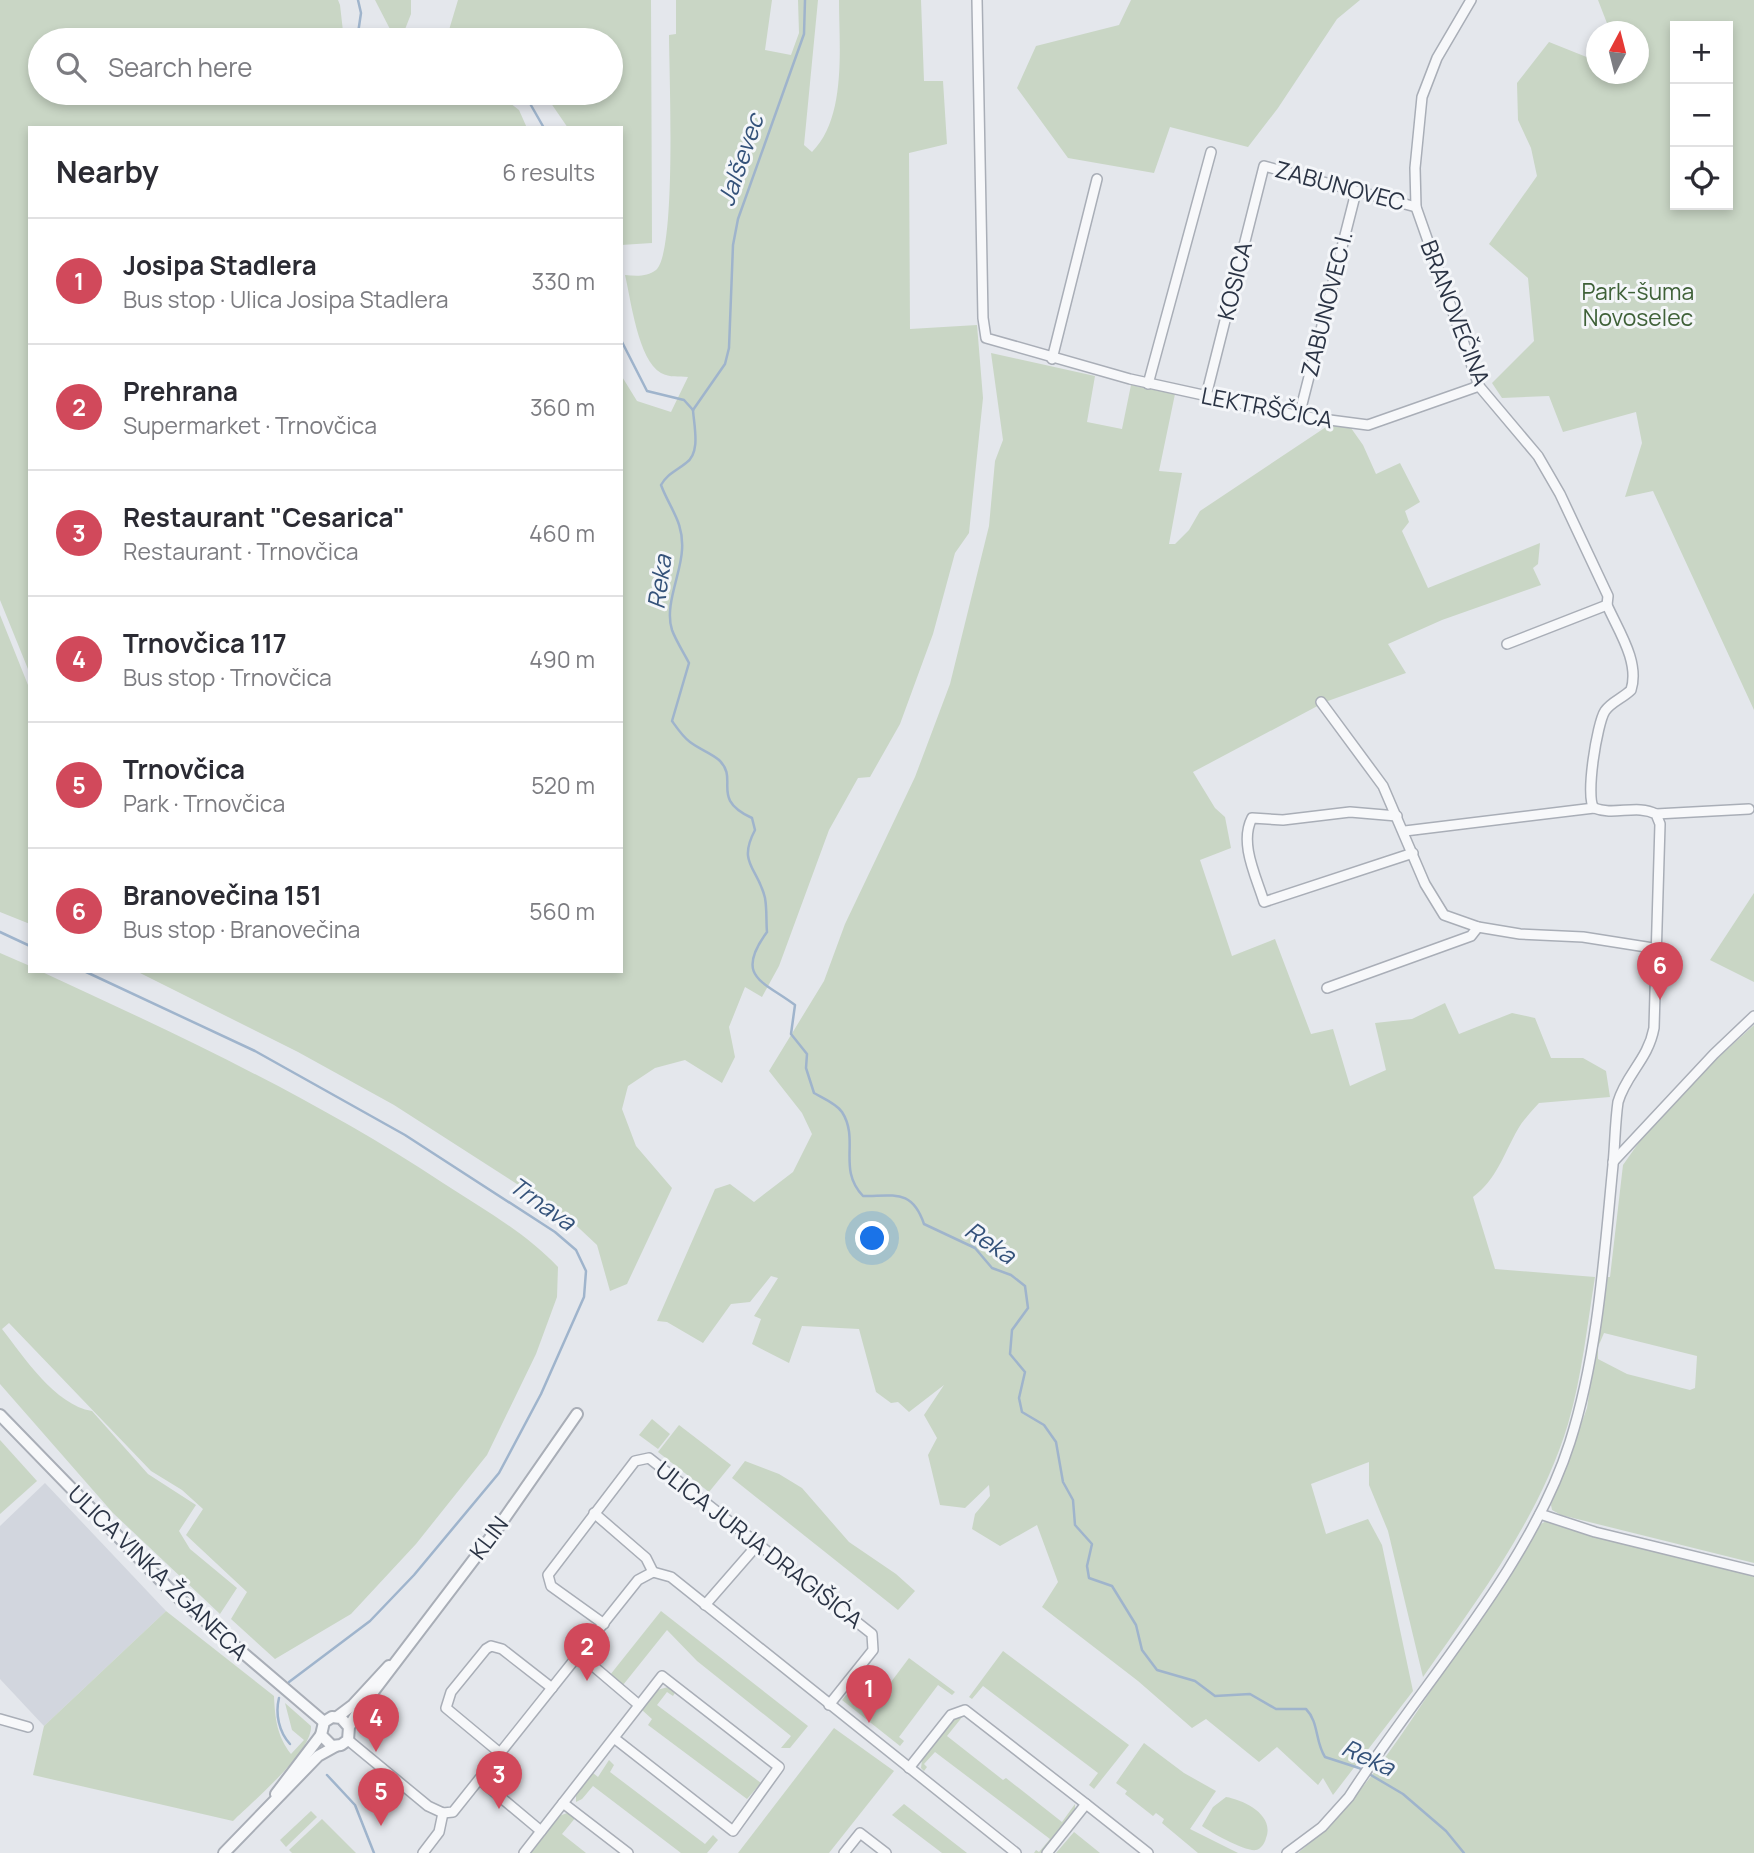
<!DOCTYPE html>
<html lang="en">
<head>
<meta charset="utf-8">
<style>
  :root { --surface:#fff; --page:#f2f2f3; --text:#2b2b33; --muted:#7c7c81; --line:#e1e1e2; --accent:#d1495b }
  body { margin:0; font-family:Manrope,sans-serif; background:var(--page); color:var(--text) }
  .controls { position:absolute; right:21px; top:21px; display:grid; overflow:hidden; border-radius:0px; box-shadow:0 4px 10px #0003 }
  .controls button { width:63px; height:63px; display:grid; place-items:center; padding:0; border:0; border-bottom:2px solid var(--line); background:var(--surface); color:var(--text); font:35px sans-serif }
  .compass { position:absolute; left:1586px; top:21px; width:63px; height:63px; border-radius:50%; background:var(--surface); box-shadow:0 4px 10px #0003; rotate:7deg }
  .you { position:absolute; left:873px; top:1239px; width:24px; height:24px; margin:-18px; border:5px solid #fff; border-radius:50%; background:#1a73e8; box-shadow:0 0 0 10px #1a73e833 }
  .badge { display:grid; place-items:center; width:46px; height:46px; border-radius:50%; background:var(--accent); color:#fff; font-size:23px; font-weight:700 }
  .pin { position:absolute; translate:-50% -58px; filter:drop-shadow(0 2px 4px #0008) }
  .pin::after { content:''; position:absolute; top:37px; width:24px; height:21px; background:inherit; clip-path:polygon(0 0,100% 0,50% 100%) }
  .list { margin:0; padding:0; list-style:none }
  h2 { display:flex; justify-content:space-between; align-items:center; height:91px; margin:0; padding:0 28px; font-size:30px }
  h2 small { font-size:23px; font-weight:400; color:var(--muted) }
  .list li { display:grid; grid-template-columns:46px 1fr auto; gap:21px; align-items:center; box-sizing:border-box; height:126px; padding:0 28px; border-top:2px solid var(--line) }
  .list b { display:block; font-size:26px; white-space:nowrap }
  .list p { margin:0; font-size:23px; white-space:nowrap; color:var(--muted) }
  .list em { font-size:23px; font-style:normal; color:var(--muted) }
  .icon { flex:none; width:38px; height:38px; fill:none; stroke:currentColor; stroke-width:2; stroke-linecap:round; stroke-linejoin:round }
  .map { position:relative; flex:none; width:1754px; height:1853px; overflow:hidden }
  .search { position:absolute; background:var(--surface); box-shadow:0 4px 10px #0003; left:28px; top:28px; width:595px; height:77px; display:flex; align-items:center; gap:18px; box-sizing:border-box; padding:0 24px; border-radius:38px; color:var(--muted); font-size:26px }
  .panel { position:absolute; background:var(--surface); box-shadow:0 4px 10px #0003; left:28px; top:126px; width:595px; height:847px; border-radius:0px }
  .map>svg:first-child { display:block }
  .built { fill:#d2d6de }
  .green { fill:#c9d6c5; fill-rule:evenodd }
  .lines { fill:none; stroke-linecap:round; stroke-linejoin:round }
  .stream { stroke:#9fb4cc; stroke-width:2.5 }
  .minor-casing { stroke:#a9aeb7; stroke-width:12 }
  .tertiary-casing { stroke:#a9aeb7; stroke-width:14 }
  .minor { stroke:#f7f8fa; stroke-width:9 }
  .tertiary { stroke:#f7f8fa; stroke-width:10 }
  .labels { text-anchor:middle; stroke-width:6; stroke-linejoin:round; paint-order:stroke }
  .street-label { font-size:23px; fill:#2b3445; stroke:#f4f6f9 }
  .park-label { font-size:23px; fill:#3f6138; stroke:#f4f6f9 }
  .water-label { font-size:24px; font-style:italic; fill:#34527a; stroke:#f4f6f9 }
</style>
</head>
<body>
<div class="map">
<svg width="1754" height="1853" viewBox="0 0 1754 1853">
  <rect width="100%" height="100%" fill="#e4e7ec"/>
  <path class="built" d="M45 1483 166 1611 44 1726 0 1679V1526Z"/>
  <g class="green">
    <path d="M0 0H338L340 5 344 40H40V93H419L446 103H510L519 110 527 128H30V674L0 600Z"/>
    <path d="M375 0H411V14L402 37 392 33Z"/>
    <path d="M458 0H651L652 243 621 245V128H568L544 93H611V40H446Z"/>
    <path d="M676 0H772L765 50 791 55 799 33 798 0H818L804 145 812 152C847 117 839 47 839 0H921L924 81H943L947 144 909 153 910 329 977 325 983 398 969 533 955 553 933 634 900 724 870 777 858 778 829 830 779 966 762 997 745 987 729 1027 735 1057 722 1083 685 1060 655 1068 628 1086 622 1109 636 1146 672 1188 627 1284 610 1291 597 1245 565 1215 394 1105 298 1052 136 971H621V375L637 401 671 412 688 377C679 376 670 378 661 373 638 360 631 300 625 275 636 276 647 277 656 270 677 252 669 70 669 35L676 34Z"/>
    <path d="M1131 0H1360L1337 19 1278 108 1248 147 1170 127 1154 173 1068 158 1017 88 1036 46 1119 25Z"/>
    <path d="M1598 0H1754V710L1653 491 1625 497 1642 443 1636 412 1563 432 1549 396 1502 398 1492 383 1534 341 1528 278 1489 244 1537 176 1531 148 1518 120 1517 83 1549 42 1594 60 1596 57V74H1638V32L1610 31ZM1728 26V205H1675V26Z"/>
    <path d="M991 353 1095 376 1087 422 1122 429 1131 385 1175 394 1159 471 1182 473 1169 544H1175L1189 530 1200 511 1329 425 1351 428 1363 445 1376 474 1400 463 1420 502 1405 511 1409 522 1402 531 1428 588 1540 543 1538 564 1533 568 1541 585 1442 620 1388 644 1406 673 1325 702 1193 772 1215 808 1225 817 1231 848 1200 860 1232 956 1275 939 1311 1034 1333 1029 1350 1086 1386 1070 1375 1023 1412 1019 1445 1003 1459 1034 1512 1013 1535 1018 1551 1058H1583L1606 1071 1610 1097 1539 1103C1532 1111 1523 1120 1518 1129 1503 1155 1497 1179 1473 1197L1495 1269 1595 1277C1587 1326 1582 1376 1568 1424 1540 1517 1478 1599 1423 1677L1388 1531 1369 1485V1462L1311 1484 1326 1534 1368 1519 1382 1545 1413 1691 1333 1795 1323 1778 1318 1785 1277 1747 1259 1762 1206 1719 1192 1728 1138 1681 1042 1607 1058 1582 1037 1525 1000 1546 972 1529 975 1514 990 1496 989 1485 965 1508 940 1505 928 1455 937 1438 924 1415 944 1385 909 1412 898 1402 891 1403 876 1392 859 1329 802 1326 789 1363 752 1344 761 1319 754 1316 778 1278 771 1276 750 1302 731 1304 703 1343 667 1322 657 1321 715 1189 730 1184 754 1202 793 1172 812 1134 802 1113 769 1071 824 981 845 924 915 777 950 684 989 526 995 461 1003 440Z"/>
    <path d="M0 615 30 690V924L0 912Z"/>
    <path d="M1754 893V982L1710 960Z"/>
    <path d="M0 953 30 966V971H40C179 1035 316 1099 443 1183 483 1209 525 1232 558 1267L557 1297 536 1354 487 1455 416 1544 351 1614 275 1659 231 1619 247 1592 186 1535 203 1509 182 1490 151 1471 9 1323 2 1329C24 1357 55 1405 92 1411L148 1474 196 1505 179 1531 190 1549 237 1588 220 1614 113 1513 0 1384Z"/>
    <path d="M1754 1025V1563L1561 1515 1552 1510 1551 1505 1587 1408 1605 1277H1610L1623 1165 1642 1138 1698 1076ZM1604 1333 1697 1356 1695 1388 1690 1390 1627 1374 1598 1359V1347Z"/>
    <path d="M652 1419 670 1434 658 1449 639 1435Z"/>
    <path d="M679 1425 731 1465 709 1492 658 1452Z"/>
    <path d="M0 1440 37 1481 0 1514Z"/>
    <path d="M745 1461 779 1474 802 1488 849 1542 896 1574 915 1591 898 1610 732 1478Z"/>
    <path d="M1546 1521 1707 1561 1754 1577V1853H1298C1354 1807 1393 1748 1432 1689 1469 1634 1507 1580 1541 1524Z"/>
    <path d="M166 1611 274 1696C275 1719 277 1736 291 1754L304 1740 292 1730 285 1703 311 1726C313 1751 252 1802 233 1821L33 1775 44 1726Z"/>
    <path d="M661 1611 808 1726 790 1748H781L791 1736 697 1661 667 1630 623 1685 610 1675Z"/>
    <path d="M1003 1651 1129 1745 1094 1789 1089 1785 1098 1773 983 1686 972 1699 969 1697Z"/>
    <path d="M909 1658 955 1692 952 1695 938 1685 899 1737 904 1741 900 1746 842 1700 847 1694 870 1710Z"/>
    <path d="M668 1687 676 1691 673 1696 667 1692 657 1705 761 1783 747 1799 648 1725 652 1719 642 1710 657 1690Z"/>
    <path d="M963 1716 947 1736 1003 1780 1006 1778 1062 1822 1075 1804V1811L1041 1853H1034L1036 1850 1039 1852 1050 1839 935 1752 924 1764 927 1767 924 1771 921 1768 922 1760 955 1718Z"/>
    <path d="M834 1728 894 1771 829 1853H738Z"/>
    <path d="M1144 1743 1184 1773 1216 1791 1190 1829 1238 1853H1198L1162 1823 1164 1819 1156 1813 1153 1816 1125 1794 1127 1791 1116 1783Z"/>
    <path d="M609 1760 614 1765 610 1772 705 1844 713 1835 718 1840 707 1853H681L593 1786 582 1799 576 1802V1795L593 1773 598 1777Z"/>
    <path d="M1226 1797C1244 1800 1275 1815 1266 1838 1265 1843 1261 1849 1256 1850 1246 1852 1210 1832 1202 1826L1213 1807Z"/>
    <path d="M904 1804 967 1853H942L892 1815Z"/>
    <path d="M311 1811 317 1817 286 1847 280 1840Z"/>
    <path d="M567 1813 576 1817 562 1834 586 1853H529L559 1816Z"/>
    <path d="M322 1819 356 1853H292L289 1850Z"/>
    <path d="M1074 1832 1100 1853H1056Z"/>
  </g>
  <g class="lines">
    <g class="stream">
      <path d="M357 40 361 13 358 0"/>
      <path d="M524 93 544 128"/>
      <path d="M621 340 647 391 684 400 693 410"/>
      <path d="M693 410C694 426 701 453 686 463 676 471 667 474 661 485 670 509 684 522 682 550 681 574 664 606 672 630 676 641 684 653 689 663L672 721C677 728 683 737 690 742 699 749 711 753 719 760 740 780 709 798 752 818L755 830C737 864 758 867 765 898 767 909 766 921 767 932 734 977 763 981 795 1005L791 1034 807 1054 806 1068 814 1093C823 1098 837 1104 842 1112 860 1140 837 1169 863 1196 895 1196 912 1189 924 1224L975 1248 992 1268 1011 1275 1025 1286 1028 1308 1012 1330 1010 1354 1025 1372 1019 1398 1022 1412 1044 1425 1056 1442 1063 1482 1073 1500 1075 1525 1092 1544 1087 1566 1089 1578 1112 1586 1136 1625 1142 1650 1157 1670 1195 1681 1215 1696 1250 1694 1276 1709H1306C1319 1722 1315 1742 1325 1757L1359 1768 1403 1794 1446 1831 1464 1853"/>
      <path d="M693 410 725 364 729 348 733 245 738 219 804 34 805 0"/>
      <path d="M0 932 30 946"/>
      <path d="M84 971 255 1051 405 1135 555 1232 576 1250 586 1271 584 1297 541 1394 499 1473 414 1575 370 1621 289 1682"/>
      <path d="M279 1698C275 1714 279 1732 290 1744"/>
      <path d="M327 1775 355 1805 374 1853"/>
    </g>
    <g class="minor-casing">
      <g id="minor">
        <path d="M977 0 983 318 986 338 1130 379 1299 416 1368 425 1479 386"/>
        <path d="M1471 0 1437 58 1422 97 1415 168 1416 207 1479 386 1538 456 1560 494 1608 596 1607 605C1618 630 1640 662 1631 690 1623 698 1611 702 1605 711 1597 723 1585 798 1594 808"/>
        <path d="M1052 359 1097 179"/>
        <path d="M1148 384 1211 152"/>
        <path d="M1206 396 1264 166 1416 207"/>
        <path d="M1299 416 1356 192"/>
        <path d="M1507 644 1607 605"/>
        <path d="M1321 702 1383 786 1425 884 1444 915 1478 927 1520 934 1583 937 1659 949"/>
        <path d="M1656 814 1749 809"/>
        <path d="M1397 816 1350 812 1283 820 1252 818C1239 843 1256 876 1264 902L1413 853"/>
        <path d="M1327 988 1471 936 1478 927"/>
        <path d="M1613 1162 1714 1054 1754 1016"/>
        <path d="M594 1513 646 1558 653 1572"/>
        <path d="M1540 1514 1595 1532 1754 1571"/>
        <path d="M653 1572 671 1577 1016 1853"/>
        <path d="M705 1605 759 1543"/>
        <path d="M604 1624 551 1586 548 1575 635 1461 649 1458 872 1634 873 1650 829 1705"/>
        <path d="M579 1654 639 1705"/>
        <path d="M0 1719 28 1727"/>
        <path d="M348 1740 428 1806 443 1813 453 1812 638 1580 653 1572"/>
        <path d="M500 1753 446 1708 451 1692 486 1649 491 1646 502 1649 552 1688"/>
        <path d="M909 1768 951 1715 965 1710 1086 1804"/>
        <path d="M480 1780 541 1831"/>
        <path d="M563 1803 628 1853"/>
        <path d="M423 1853 439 1832 443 1813"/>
        <path d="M524 1853 662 1676 779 1767 733 1831 614 1738"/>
        <path d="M844 1853 860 1833 886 1853"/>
        <path d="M1047 1853 1086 1804 1148 1853"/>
        <path d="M1287 1853 1322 1827 1349 1797C1420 1686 1530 1568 1570 1442 1598 1354 1604 1257 1613 1165 1615 1144 1615 1123 1618 1102 1626 1074 1648 1060 1654 1028L1660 824 1656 814C1637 804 1614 816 1594 808L1405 831"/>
      </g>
    </g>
    <g class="tertiary-casing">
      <g id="tertiary">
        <path d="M0 1415 174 1594 324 1722"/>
        <path d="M337 1717 353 1705 389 1666"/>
        <path d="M349 1727 341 1718 332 1717 324 1722 321 1735 332 1746 341 1745 348 1740 349 1727 357 1713 497 1529 577 1414"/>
        <path d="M276 1794 321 1735"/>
        <path d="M224 1853 318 1756 336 1746"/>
      </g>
    </g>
    <use href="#minor" class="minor"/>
    <use href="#tertiary" class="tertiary"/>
  </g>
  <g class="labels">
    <g class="street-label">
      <text transform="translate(1340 186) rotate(15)" y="8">ZABUNOVEC</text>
      <text transform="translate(1235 281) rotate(-76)" y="8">KOSICA</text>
      <text transform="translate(1327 304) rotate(-76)" y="8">ZABUNOVEC I.</text>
      <text transform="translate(1455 313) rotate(69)" y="8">BRANOVEČINA</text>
      <text transform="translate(1267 408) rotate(11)" y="8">LEKTRŠČICA</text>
      <text transform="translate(489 1538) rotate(-53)" y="8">KLIN</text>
      <text transform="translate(759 1545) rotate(38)" y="8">ULICA JURJA DRAGIŠIĆA</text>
      <text transform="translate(158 1573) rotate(44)" y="8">ULICA VINKA ŽGANECA</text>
    </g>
    <g class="park-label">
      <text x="1638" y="300">Park-šuma<tspan x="1638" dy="26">Novoselec</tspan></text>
    </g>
    <g class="water-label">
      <text transform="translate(741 160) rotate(-71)" y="8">Jalševec</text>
      <text transform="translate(660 582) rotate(-82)" y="8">Reka</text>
      <text transform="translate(542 1204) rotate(35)" y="8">Trnava</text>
      <text transform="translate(990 1243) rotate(34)" y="8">Reka</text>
      <text transform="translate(1368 1758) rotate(25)" y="8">Reka</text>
    </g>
  </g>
</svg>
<div class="controls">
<button>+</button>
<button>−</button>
<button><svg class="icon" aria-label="locate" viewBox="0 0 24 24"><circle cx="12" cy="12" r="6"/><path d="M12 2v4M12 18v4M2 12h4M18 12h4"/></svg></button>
</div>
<svg class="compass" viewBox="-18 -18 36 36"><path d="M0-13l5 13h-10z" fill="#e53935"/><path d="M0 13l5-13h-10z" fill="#7c7c81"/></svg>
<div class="you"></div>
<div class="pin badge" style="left:869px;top:1723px">1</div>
<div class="pin badge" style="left:587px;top:1681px">2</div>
<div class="pin badge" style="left:499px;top:1809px">3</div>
<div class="pin badge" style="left:376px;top:1752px">4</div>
<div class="pin badge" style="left:381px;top:1826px">5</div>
<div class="pin badge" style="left:1660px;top:1000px">6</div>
<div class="search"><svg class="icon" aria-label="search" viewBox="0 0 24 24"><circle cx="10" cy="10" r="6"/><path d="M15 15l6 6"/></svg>Search here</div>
<section class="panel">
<h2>Nearby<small>6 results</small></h2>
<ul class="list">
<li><span class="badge">1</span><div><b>Josipa Stadlera</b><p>Bus stop · Ulica Josipa Stadlera</p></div><em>330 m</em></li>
<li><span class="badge">2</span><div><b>Prehrana</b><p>Supermarket · Trnovčica</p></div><em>360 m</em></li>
<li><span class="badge">3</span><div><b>Restaurant &quot;Cesarica&quot;</b><p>Restaurant · Trnovčica</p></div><em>460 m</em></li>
<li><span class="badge">4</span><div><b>Trnovčica 117</b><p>Bus stop · Trnovčica</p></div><em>490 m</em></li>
<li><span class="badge">5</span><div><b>Trnovčica</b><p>Park · Trnovčica</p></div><em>520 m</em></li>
<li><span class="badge">6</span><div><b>Branovečina 151</b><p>Bus stop · Branovečina</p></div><em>560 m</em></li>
</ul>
</section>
</div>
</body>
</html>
